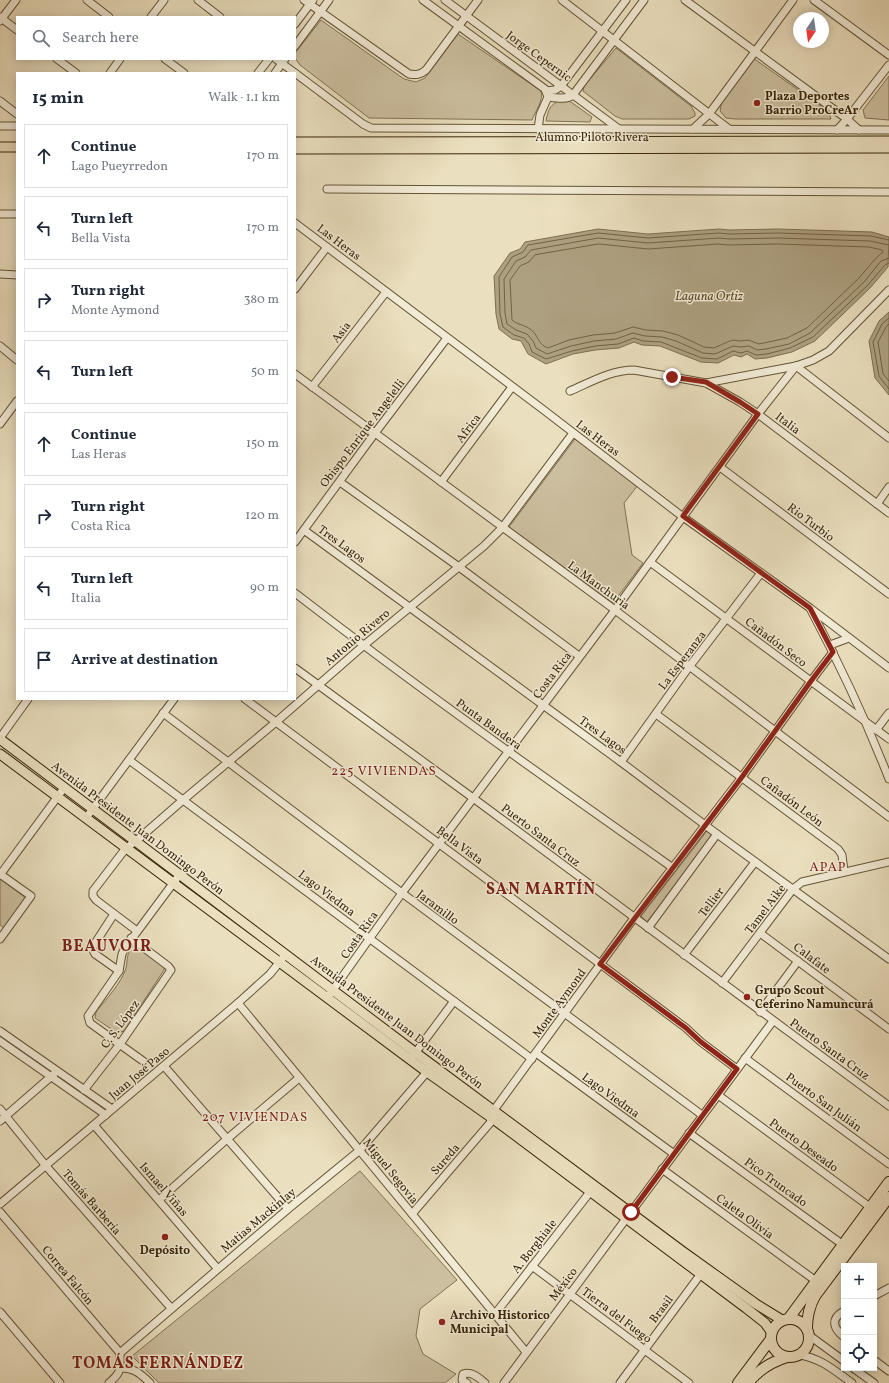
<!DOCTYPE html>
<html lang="en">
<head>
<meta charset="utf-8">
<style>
  :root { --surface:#fff; --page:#f6f6f7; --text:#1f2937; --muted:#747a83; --line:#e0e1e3 }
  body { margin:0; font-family:Vollkorn,serif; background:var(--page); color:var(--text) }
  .controls { position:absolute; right:12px; bottom:12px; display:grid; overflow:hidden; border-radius:0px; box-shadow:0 2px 10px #0003 }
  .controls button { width:36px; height:36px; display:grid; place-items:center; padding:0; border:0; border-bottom:1px solid var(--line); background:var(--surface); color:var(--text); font:20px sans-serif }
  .compass { position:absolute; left:793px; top:12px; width:36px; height:36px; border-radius:50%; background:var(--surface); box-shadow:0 2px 10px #0003; rotate:193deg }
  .stop { position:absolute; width:12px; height:12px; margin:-9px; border:3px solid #8f2418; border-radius:50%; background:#fff }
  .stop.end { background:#8f2418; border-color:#fff; box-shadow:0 1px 4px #0008 }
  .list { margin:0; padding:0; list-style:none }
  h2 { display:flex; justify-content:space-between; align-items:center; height:52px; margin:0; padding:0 16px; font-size:17px }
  h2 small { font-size:13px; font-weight:400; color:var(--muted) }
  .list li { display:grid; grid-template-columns:26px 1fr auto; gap:12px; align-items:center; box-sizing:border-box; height:64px; margin:0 8px 8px; padding:0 8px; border:1px solid var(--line); border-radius:0px }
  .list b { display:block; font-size:15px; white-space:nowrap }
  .list p { margin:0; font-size:13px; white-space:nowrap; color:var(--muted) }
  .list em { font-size:13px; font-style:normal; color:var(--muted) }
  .icon { flex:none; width:22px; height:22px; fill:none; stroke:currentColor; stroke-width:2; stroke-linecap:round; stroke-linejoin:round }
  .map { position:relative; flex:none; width:889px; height:1383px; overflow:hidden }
  .search { position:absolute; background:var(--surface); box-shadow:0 2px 10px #0003; left:16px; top:16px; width:280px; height:44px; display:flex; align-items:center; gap:10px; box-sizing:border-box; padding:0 14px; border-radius:0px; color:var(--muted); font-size:15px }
  .panel { position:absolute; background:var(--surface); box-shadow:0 2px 10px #0003; left:16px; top:72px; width:280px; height:628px; border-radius:0px }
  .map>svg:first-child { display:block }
  .green { fill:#ccbf9f; stroke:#827254 }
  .water { fill:#ada080; stroke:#7e6f50 }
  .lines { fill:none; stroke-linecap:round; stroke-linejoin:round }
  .shore { stroke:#726244; stroke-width:1 }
  .minor-casing { stroke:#645436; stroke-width:9 }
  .major-casing { stroke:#382508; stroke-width:11 }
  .highway-casing { stroke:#382508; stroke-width:12 }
  .minor { stroke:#f1ead5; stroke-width:7 }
  .major { stroke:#eadfbe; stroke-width:9 }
  .highway { stroke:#eadfbe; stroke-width:10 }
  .route { stroke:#8f2418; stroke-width:5 }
  .poi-dot { fill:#8f2418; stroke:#f1ead5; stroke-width:1.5 }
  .labels { text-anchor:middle; stroke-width:3; stroke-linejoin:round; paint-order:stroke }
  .street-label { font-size:12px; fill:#382508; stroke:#f1ead5 }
  .poi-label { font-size:12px; font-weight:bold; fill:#382508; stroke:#f1ead5; text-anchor:start }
  .water-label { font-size:13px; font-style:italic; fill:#5b4a2c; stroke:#f1ead5 }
  .neighbourhood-label { font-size:13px; letter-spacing:1px; fill:#7a1f14; stroke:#f1ead5 }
  .district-label { font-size:16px; font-weight:bold; letter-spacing:1px; fill:#7a1f14; stroke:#f1ead5 }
</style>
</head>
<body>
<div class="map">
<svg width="889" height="1383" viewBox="0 0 889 1383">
  <rect width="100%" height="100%" fill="#eadfbe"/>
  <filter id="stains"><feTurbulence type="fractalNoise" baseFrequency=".005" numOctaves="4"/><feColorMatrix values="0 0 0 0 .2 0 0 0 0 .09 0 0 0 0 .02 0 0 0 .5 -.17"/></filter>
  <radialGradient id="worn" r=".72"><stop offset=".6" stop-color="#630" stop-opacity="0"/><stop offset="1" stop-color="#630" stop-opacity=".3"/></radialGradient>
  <g class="green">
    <path d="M321 20 404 79 416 82 425 78 458 34 541 91C544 101 535 111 532 120L369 118 300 65 295 58V53Z"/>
    <path d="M616 48 691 106 695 113V116L689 119H622L615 116 583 91 584 86Z"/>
    <path d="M753 58 828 111 831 119H735L726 118 720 111 722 101Z"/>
    <path d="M889 76V120L865 118 863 110Z"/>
    <path d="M561 100 571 102 592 117 590 122 546 121C548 110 550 104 561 100Z"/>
    <path d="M575 439 638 485 624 503 632 555 643 563 613 603 509 527Z"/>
    <path d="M707 831 712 836 647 922 641 916Z"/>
    <path d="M0 879 26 898 4 928 0 925Z"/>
    <path d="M134 945H136L164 966V970L124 1031 117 1033 95 1018 96 1012C106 999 121 984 126 968 128 959 126 952 134 945Z"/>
    <path d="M360 1171 457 1280 420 1309 416 1336 423 1354 456 1374 445 1383H159L132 1356Z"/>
  </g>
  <g class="water">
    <path d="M598 229 648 234 719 229 729 230 778 229 872 232 889 237 888 267 870 288 815 341 792 352 767 358 755 359 747 354 741 357 734 355 718 363 701 362 660 346 642 345 634 342 619 348 595 350 573 354 546 364 528 354 521 341 512 339 499 329 496 314 494 276 510 253 520 249 525 242Z"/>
    <path d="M889 312V395L875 378 869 341 879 321Z"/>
  </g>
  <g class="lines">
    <g class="shore">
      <path d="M889 240 871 236 778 233 729 234 719 233 648 238 598 233 528 245 523 252 512 257 499 277 500 314 503 327 514 335 524 338 529 344 532 352 546 359 572 351 595 346 618 344 634 338 643 341 661 342 702 358 717 359 733 351 741 353 747 351 756 355 767 354 790 348 813 337 867 286 885 265 889 263"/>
      <path d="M599 244 648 249 718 244 728 245 778 244 869 247 882 250 883 252 876 258 859 278 807 328 787 338 759 344 748 340 740 341 732 340 714 348 704 347 678 335 663 331 646 330 633 327 615 333 593 335 569 340 548 348C537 344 539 335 530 329 525 325 518 325 512 320L510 280 520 266 529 262 535 255Z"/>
      <path d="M889 245 870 241 778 238 729 239 719 238 648 243 598 238 531 250 525 257 516 261 504 279 505 313 507 324 516 330 527 334 533 341 536 348 547 354 571 346 594 341 616 339 633 333 645 336 662 337 676 341 703 353 715 354 733 346 740 347 749 346 757 350 766 349 789 344 810 333 864 282 881 261 889 258"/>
      <path d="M889 318 882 324 873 342 879 376 889 389"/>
      <path d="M889 324 886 327 878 342 883 374 889 381"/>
    </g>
    <g class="minor-casing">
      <g id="minor">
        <path d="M87 0 109 17"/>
        <path d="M198 0 220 17"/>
        <path d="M304 0 409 74C416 75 420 75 426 70L478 0"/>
        <path d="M423 0 545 89 548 97 540 115 538 129"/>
        <path d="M445 0 619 129"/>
        <path d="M562 0 729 129"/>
        <path d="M685 0 847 119 859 130"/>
        <path d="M814 0 889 55"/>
        <path d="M0 17 17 30"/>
        <path d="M151 17 164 0"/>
        <path d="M0 21 16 0"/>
        <path d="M295 24 313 0"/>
        <path d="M295 46 329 0"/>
        <path d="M57 59 76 73"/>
        <path d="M165 59 184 73"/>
        <path d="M276 59 295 73"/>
        <path d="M110 73 120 59"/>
        <path d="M258 73 269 59"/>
        <path d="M275 73 285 59"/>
        <path d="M295 73 363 124 371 128 889 130"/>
        <path d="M546 91 555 90 561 86 626 0"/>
        <path d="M548 97C556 98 567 100 573 95L644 0"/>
        <path d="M0 101 17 114"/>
        <path d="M0 126H17"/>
        <path d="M693 129 709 114 793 0"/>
        <path d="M837 130 847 119 889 65"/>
        <path d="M327 189 889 192"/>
        <path d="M0 214H17"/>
        <path d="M295 223 545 411 683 517 810 608 889 668"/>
        <path d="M0 274 17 275"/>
        <path d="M295 289 327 247"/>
        <path d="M0 346 17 360"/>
        <path d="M796 366 889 438"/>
        <path d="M295 374 615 610 889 817"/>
        <path d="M706 383 796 366 813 360 829 351 889 290"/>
        <path d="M312 387 386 292"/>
        <path d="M570 391C591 382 611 370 634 370L706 383 740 402 758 414 889 513"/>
        <path d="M0 424 17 401"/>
        <path d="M720 467 889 594"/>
        <path d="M340 482 459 567 579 656"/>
        <path d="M441 482 512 387"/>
        <path d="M877 504 889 487"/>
        <path d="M304 530 621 762 717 834 889 959"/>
        <path d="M295 542 375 433 447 338"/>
        <path d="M650 562 889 739"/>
        <path d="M295 593C418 688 545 778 673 868"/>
        <path d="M811 610C840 665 866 720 889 779"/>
        <path d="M830 645 849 638"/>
        <path d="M295 668 473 798 889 1106"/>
        <path d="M245 699 686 1028 701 1042 737 1069"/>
        <path d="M163 713 402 893 702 1115"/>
        <path d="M656 714 838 849 842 855 844 871"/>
        <path d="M876 730 889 713"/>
        <path d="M0 738 28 699"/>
        <path d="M129 760 532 1059"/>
        <path d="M621 762 689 667 761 573"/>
        <path d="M86 818 174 699"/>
        <path d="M0 875 64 788"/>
        <path d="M114 914 92 948 95 954 119 971"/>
        <path d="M648 928 717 834"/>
        <path d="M137 931 96 900 93 896V891L126 848 136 841 183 800 276 722 363 646 484 546 502 528 573 433"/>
        <path d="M760 933 889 1029"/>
        <path d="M0 939 31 896 0 874"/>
        <path d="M684 955 755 862"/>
        <path d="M722 983 793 889 802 882 889 862"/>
        <path d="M330 994 402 893 615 610 758 414 796 366"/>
        <path d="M238 1003 526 1352"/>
        <path d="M760 1012 798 961"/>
        <path d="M0 1031 112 1109"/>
        <path d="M0 1041 106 1115"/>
        <path d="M536 1053 674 1154"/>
        <path d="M413 1056 454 1001"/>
        <path d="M745 1058 889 1164"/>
        <path d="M143 1061 90 1023 88 1016 119 971 122 954 125 948 180 874"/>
        <path d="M164 1066 288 1209"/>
        <path d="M84 1090 120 1044 171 970 168 966 131 938"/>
        <path d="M718 1095 874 1210"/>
        <path d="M0 1109 46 1166 171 1308"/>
        <path d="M0 1121 54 1074"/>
        <path d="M94 1125 217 1268"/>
        <path d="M689 1133 846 1247"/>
        <path d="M662 1169 816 1281"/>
        <path d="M159 1200 227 1139 299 1078"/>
        <path d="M0 1204 238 1003 270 974 282 959"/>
        <path d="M0 1212 120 1353"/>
        <path d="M412 1214 490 1123 494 1110 634 918 742 777 811 681 833 652"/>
        <path d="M532 1266 689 1383"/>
        <path d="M874 1296 889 1288"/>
        <path d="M844 1311C830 1319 833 1328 844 1337"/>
        <path d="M0 1312 60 1383"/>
        <path d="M495 1314 590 1192"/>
        <path d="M810 1336 844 1361"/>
        <path d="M120 1353 288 1209 360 1150 427 1072 428 1068"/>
        <path d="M799 1355C821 1358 835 1371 852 1383"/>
        <path d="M874 1360 889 1371"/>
        <path d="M120 1368C134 1368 140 1373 150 1383"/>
        <path d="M853 1368 874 1383"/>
        <path d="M109 1383C122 1372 120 1369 120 1353"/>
        <path d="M467 1383 462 1380 463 1374C472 1371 479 1378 485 1383"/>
        <path d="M504 1383 773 1021"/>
        <path d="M620 1383 703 1271"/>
      </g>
    </g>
    <g class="major-casing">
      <g id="major">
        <path d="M295 142 889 141"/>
        <path d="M0 147H17"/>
        <path d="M295 149 889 148"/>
        <path d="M0 739 416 1053 682 1251 756 1304 782 1320"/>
        <path d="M0 754 427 1072 492 1118 746 1308 765 1323 772 1333"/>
      </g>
    </g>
    <g class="highway-casing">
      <g id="highway">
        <path d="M789 1318 889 1182"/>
        <circle cx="790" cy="1338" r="19"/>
        <path d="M807 1328C807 1316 809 1307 815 1296L889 1197"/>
        <path d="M738 1383 771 1339"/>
        <path d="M748 1383C759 1369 771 1362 787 1357"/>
      </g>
    </g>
    <use href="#minor" class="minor"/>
    <use href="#major" class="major"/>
    <use href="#highway" class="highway"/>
  </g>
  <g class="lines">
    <path class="route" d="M631 1212 737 1069 701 1042 686 1028 600 964 742 777 811 681 833 652 810 608 683 516 758 414 740 402 706 382 672 377"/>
  </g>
  <g class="poi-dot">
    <circle cx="757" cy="103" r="4"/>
    <circle cx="747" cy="997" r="4"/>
    <circle cx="165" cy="1237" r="4"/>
    <circle cx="442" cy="1322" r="4"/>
  </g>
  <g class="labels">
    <g class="street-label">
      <text transform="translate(539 56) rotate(36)" y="4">Jorge Cepernic</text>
      <text x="592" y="141">Alumno Piloto Rivera</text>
      <text transform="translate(339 242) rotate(37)" y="4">Las Heras</text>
      <text transform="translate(341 332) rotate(-52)" y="4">Asia</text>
      <text transform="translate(788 423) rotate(37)" y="4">Italia</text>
      <text transform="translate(468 428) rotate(-53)" y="4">Africa</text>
      <text transform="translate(362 433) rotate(-53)" y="4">Obispo Enrique Angelelli</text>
      <text transform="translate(598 438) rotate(37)" y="4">Las Heras</text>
      <text transform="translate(811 522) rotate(37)" y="4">Rio Turbio</text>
      <text transform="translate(342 544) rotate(36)" y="4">Tres Lagos</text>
      <text transform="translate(599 585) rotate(36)" y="4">La Manchuria</text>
      <text transform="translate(357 637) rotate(-40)" y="4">Antonio Rivero</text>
      <text transform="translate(776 642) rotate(37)" y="4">Cañadón Seco</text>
      <text transform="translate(682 660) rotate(-53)" y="4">La Esperanza</text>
      <text transform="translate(552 675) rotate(-53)" y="4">Costa Rica</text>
      <text transform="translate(489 724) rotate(36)" y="4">Punta Bandera</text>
      <text transform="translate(603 735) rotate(36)" y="4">Tres Lagos</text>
      <text transform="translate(792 801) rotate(37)" y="4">Cañadón León</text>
      <text transform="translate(138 828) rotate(37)" y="4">Avenida Presidente Juan Domingo Perón</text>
      <text transform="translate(541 835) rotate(37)" y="4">Puerto Santa Cruz</text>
      <text transform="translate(460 845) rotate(37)" y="4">Bella Vista</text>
      <text transform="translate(327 893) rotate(37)" y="4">Lago Viedma</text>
      <text transform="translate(711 902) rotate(-53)" y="4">Tellier</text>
      <text transform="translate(438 907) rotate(37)" y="4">Jaramillo</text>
      <text transform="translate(765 909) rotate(-53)" y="4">Tamel Aike</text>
      <text transform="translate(359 935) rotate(-55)" y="4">Costa Rica</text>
      <text transform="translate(812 958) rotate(37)" y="4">Calafate</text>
      <text transform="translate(559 1003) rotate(-54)" y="4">Monte Aymond</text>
      <text transform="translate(397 1022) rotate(37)" y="4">Avenida Presidente Juan Domingo Perón</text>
      <text transform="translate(120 1024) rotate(-54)" y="4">C. S. López</text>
      <text transform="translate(830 1049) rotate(36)" y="4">Puerto Santa Cruz</text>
      <text transform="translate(139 1073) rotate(-40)" y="4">Juan José Paso</text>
      <text transform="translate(611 1095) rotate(36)" y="4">Lago Viedma</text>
      <text transform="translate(824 1102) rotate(36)" y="4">Puerto San Julián</text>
      <text transform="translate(804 1145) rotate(36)" y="4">Puerto Deseado</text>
      <text transform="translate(445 1159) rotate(-49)" y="4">Sureda</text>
      <text transform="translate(391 1171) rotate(51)" y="4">Miguel Segovia</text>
      <text transform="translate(776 1182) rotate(36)" y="4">Pico Truncado</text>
      <text transform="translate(164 1189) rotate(49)" y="4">Ismael Viñas</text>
      <text transform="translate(92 1202) rotate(49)" y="4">Tomás Barbería</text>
      <text transform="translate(745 1216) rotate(36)" y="4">Caleta Olivia</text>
      <text transform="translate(258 1220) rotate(-40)" y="4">Matias Mackinlay</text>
      <text transform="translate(534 1246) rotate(-52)" y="4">A. Borghiale</text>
      <text transform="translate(68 1275) rotate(50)" y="4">Correa Falcón</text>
      <text transform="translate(563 1284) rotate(-53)" y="4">México</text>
      <text transform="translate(661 1309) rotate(-53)" y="4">Brasil</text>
      <text transform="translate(617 1315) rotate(37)" y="4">Tierra del Fuego</text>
    </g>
    <g class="poi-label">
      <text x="765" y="100">Plaza Deportes<tspan x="765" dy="14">Barrio ProCreAr</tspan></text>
      <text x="755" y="994">Grupo Scout<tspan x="755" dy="14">Ceferino Namuncurá</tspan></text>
      <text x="165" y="1254" text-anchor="middle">Depósito</text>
      <text x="450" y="1319">Archivo Historico<tspan x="450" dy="14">Municipal</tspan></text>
    </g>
    <g class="water-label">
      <text x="709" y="300">Laguna Ortiz</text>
    </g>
    <g class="neighbourhood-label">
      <text x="384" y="775">225 VIVIENDAS</text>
      <text x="828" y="871">APAP</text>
      <text x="255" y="1121">207 VIVIENDAS</text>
    </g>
    <g class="district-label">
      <text x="541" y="894">SAN MARTÍN</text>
      <text x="107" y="951">BEAUVOIR</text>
      <text x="158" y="1368">TOMÁS FERNÁNDEZ</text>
    </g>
  </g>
  <rect width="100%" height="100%" filter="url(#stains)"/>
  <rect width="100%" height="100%" fill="url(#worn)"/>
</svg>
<div class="controls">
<button>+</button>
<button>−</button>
<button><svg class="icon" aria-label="locate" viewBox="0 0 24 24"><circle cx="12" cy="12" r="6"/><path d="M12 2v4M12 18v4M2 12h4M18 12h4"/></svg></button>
</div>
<svg class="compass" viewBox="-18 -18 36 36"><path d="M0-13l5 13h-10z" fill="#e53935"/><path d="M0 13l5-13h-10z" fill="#747a83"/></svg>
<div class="stop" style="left:631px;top:1212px"></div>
<div class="stop end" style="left:672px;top:377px"></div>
<div class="search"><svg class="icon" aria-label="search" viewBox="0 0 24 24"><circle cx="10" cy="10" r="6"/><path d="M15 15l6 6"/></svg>Search here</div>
<section class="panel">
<h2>15 min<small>Walk · 1.1 km</small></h2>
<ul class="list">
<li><svg class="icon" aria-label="ahead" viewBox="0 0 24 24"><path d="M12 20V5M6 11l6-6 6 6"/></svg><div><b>Continue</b><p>Lago Pueyrredon</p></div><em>170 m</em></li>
<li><svg class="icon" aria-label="left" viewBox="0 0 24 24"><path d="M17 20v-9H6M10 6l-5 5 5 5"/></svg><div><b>Turn left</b><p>Bella Vista</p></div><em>170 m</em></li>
<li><svg class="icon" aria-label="right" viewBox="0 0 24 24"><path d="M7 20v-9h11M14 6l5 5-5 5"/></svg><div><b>Turn right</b><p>Monte Aymond</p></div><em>380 m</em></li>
<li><svg class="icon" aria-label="left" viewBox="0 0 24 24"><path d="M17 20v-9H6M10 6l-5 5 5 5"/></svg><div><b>Turn left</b></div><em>50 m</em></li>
<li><svg class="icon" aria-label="ahead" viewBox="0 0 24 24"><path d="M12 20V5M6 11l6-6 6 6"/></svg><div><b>Continue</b><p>Las Heras</p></div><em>150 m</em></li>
<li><svg class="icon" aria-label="right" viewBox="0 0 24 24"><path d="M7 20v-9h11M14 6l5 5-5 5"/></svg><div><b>Turn right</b><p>Costa Rica</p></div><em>120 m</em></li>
<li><svg class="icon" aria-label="left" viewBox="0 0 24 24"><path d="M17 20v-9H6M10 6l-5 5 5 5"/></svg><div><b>Turn left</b><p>Italia</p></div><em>90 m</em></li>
<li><svg class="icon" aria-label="arrive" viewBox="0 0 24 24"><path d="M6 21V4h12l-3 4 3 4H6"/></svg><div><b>Arrive at destination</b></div></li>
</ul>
</section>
</div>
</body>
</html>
